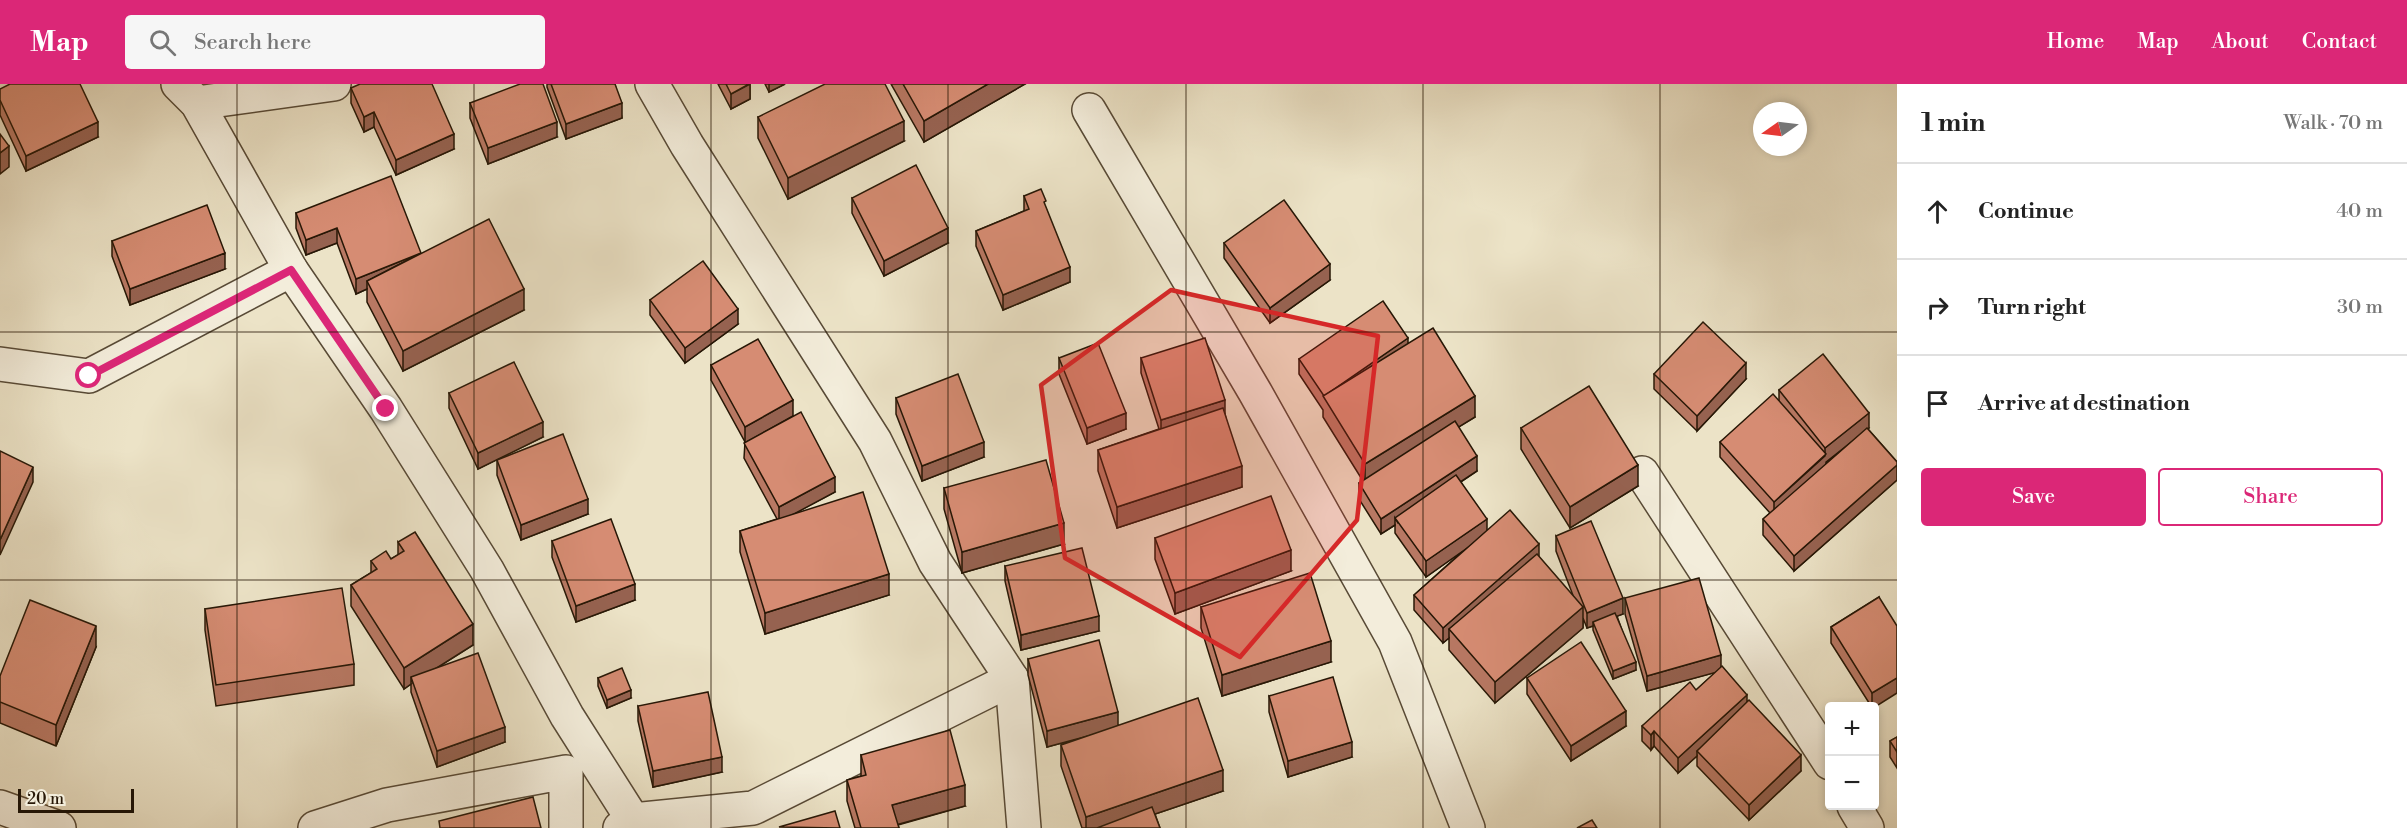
<!DOCTYPE html>
<html lang="en">
<head>
<meta charset="utf-8">
<style>
  :root { --surface:#fff; --page:#f6f6f6; --text:#222; --muted:#767676; --line:#e0e0e0; --accent:#db2777 }
  body { margin:0; font-family:"Libre Bodoni",serif; background:var(--page); color:var(--text) }
  .controls { position:absolute; right:18px; bottom:18px; display:grid; overflow:hidden; border-radius:6px; box-shadow:0 3px 9px #0003 }
  .controls button { width:54px; height:54px; display:grid; place-items:center; padding:0; border:0; border-bottom:2px solid var(--line); background:var(--surface); color:var(--text); font:30px sans-serif }
  .compass { position:absolute; left:1753px; top:18px; width:54px; height:54px; border-radius:50%; background:var(--surface); box-shadow:0 3px 9px #0003; rotate:256deg }
  .scale { position:absolute; left:18px; bottom:15px; width:116px; box-sizing:border-box; padding-left:6px; border:3px solid #271706; border-top:0; font-size:16px; line-height:21px; white-space:nowrap; color:#271706; -webkit-text-stroke:4px #f3eddb; paint-order:stroke }
  .stop { position:absolute; width:18px; height:18px; margin:-14px; border:4px solid #db2777; border-radius:50%; background:#fff }
  .stop.end { background:#db2777; border-color:#fff; box-shadow:0 2px 6px #0008 }
  .list { margin:0; padding:0; list-style:none }
  h2 { display:flex; justify-content:space-between; align-items:center; height:78px; margin:0; padding:0 24px; font-size:26px }
  h2 small { font-size:20px; font-weight:400; color:var(--muted) }
  .list li { display:grid; grid-template-columns:39px 1fr auto; gap:18px; align-items:center; box-sizing:border-box; height:96px; padding:0 24px; border-top:2px solid var(--line) }
  .list b { display:block; font-size:22px; white-space:nowrap }
  .list em { font-size:20px; font-style:normal; color:var(--muted) }
  .actions { display:flex; gap:12px; padding:18px 24px }
  .actions a { flex:1; padding:14px 0; border:2px solid var(--accent); border-radius:6px; text-align:center; font-size:21px; color:var(--accent) }
  .actions .main { background:var(--accent); color:#fff }
  .icon { flex:none; width:33px; height:33px; fill:none; stroke:currentColor; stroke-width:2; stroke-linecap:round; stroke-linejoin:round }
  .map { position:relative; flex:none; width:1897px; height:744px; overflow:hidden }
  header { display:flex; align-items:center; gap:36px; box-sizing:border-box; height:84px; padding:0 30px; background:var(--accent); color:#fff }
  header strong { font-size:28px }
  nav { display:flex; gap:33px; margin-inline-start:auto; font-size:21px }
  .search { width:420px; height:54px; background:var(--page); display:flex; align-items:center; gap:15px; box-sizing:border-box; padding:0 21px; border-radius:6px; color:var(--muted); font-size:22px }
  main { display:flex }
  aside { flex:1; background:var(--surface) }
  .map>svg:first-child { display:block }
  .lines { fill:none; stroke-linecap:round; stroke-linejoin:round }
  .street-casing { stroke:#584a36; stroke-width:36 }
  .street { stroke:#f3eddb; stroke-width:33 }
  .wall { fill:#b87863; stroke:#271706; stroke-width:1.5; fill-rule:evenodd }
  .shaded-wall { fill:#966250; stroke:#271706; stroke-width:1.5 }
  .building { fill:#d68c73; stroke:#271706; stroke-width:1.5 }
  .route { stroke:#db2777; stroke-width:8 }
  .marked { fill:#d62828; fill-opacity:0.2; stroke:#d62828; stroke-width:4.5; stroke-linejoin:round }
  .grid { fill:none; stroke:#271706; stroke-width:1.5; stroke-opacity:0.55 }
</style>
</head>
<body>
<header>
<strong>Map</strong>
<div class="search"><svg class="icon" aria-label="search" viewBox="0 0 24 24"><circle cx="10" cy="10" r="6"/><path d="M15 15l6 6"/></svg>Search here</div>
<nav><a>Home</a><a>Map</a><a>About</a><a>Contact</a></nav>
</header>
<main>
<div class="map">
<svg width="1897" height="744" viewBox="0 0 1897 744">
  <rect width="100%" height="100%" fill="#ece3c7"/>
  <filter id="stains"><feTurbulence type="fractalNoise" baseFrequency=".00333" numOctaves="4"/><feColorMatrix values="0 0 0 0 .2 0 0 0 0 .09 0 0 0 0 .02 0 0 0 .5 -.17"/></filter>
  <radialGradient id="worn" r=".72"><stop offset=".6" stop-color="#630" stop-opacity="0"/><stop offset="1" stop-color="#630" stop-opacity=".3"/></radialGradient>
  <g class="lines">
    <g class="street-casing">
      <g id="street">
        <path d="M178 0 197 19 291 186 386 325 487 486 567 632 633 736 634 744"/>
        <path d="M652 0 687 61 875 357 935 478 1012 595 1024 744"/>
        <path d="M197 19 334 0"/>
        <path d="M1089 26 1255 308 1395 558 1468 744"/>
        <path d="M0 280 89 292 291 186"/>
        <path d="M1642 389 1830 679"/>
        <path d="M1854 722 1867 744"/>
        <path d="M0 723 59 744"/>
        <path d="M315 744 387 721 566 688V744"/>
        <path d="M620 744 633 736 753 724 1012 595"/>
      </g>
    </g>
    <use href="#street" class="street"/>
  </g>
  <g class="wall">
    <path d="M547 0H615L622 34 566 55 547 3Z"/>
    <path d="M718 0H750V15L731 25Z"/>
    <path d="M765 0H785L769 8Z"/>
    <path d="M891 0H1025L924 58Z"/>
    <path d="M351 4 454 65 396 91 374 43 364 48 351 19Z"/>
    <path d="M0 5 98 53 26 87 0 31Z"/>
    <path d="M470 19 557 53 488 80 470 34Z"/>
    <path d="M758 33 904 57 788 115 758 54Z"/>
    <path d="M1024 112 1046 124 1070 198 1003 226 976 162V147L1024 127Z"/>
    <path d="M852 114 948 159 884 192 852 129Z"/>
    <path d="M296 129 421 170 524 226 403 287 367 218V205L356 210 337 159 306 171 296 144Z"/>
    <path d="M112 157 225 185 130 221 112 172Z"/>
    <path d="M1224 159 1330 196 1270 239 1224 174Z"/>
    <path d="M650 216 738 240 685 279 650 231Z"/>
    <path d="M1408 259 1475 333 1458 343 1477 387 1461 398 1487 446 1539 473 1574 514 1556 467V452L1623 530 1617 532 1636 586 1613 595 1593 546V542L1587 544 1583 534V544L1495 619 1449 566V554L1443 559 1414 526V511L1465 465 1426 493 1395 449V441L1381 450 1359 415V399L1363 397 1323 333V326L1299 290V275Z"/>
    <path d="M1059 274 1126 345 1087 360 1059 290Z"/>
    <path d="M1141 274 1225 330 1242 403 1117 444 1098 387V366L1159 345 1141 289Z"/>
    <path d="M711 281 793 332 759 351 835 408 795 429 889 511 765 550 740 468V447L777 435 744 374 745 358 711 296Z"/>
    <path d="M1654 290 1746 295 1697 347 1654 305Z"/>
    <path d="M1779 306 1869 344 1868 345 1897 378V396L1794 487 1763 451V435L1770 429 1720 373V358L1779 317ZM1844 365 1826 380V378Z"/>
    <path d="M449 309 543 353 478 385 449 324Z"/>
    <path d="M896 314 984 373 922 397 896 330Z"/>
    <path d="M1521 344 1638 402 1570 444 1521 365Z"/>
    <path d="M497 376 588 430 521 456 497 391Z"/>
    <path d="M944 404 1064 460 962 489 944 425Z"/>
    <path d="M1155 454 1291 487 1175 530 1155 475Z"/>
    <path d="M552 457 635 516 576 538 552 473Z"/>
    <path d="M398 458 473 561 438 583 505 658 437 683 411 608V600L404 605 351 522V501L371 489V477L391 475 398 471Z"/>
    <path d="M1005 482 1099 547 1021 566 1005 497Z"/>
    <path d="M1879 513 1875 622H1871L1831 559V543Z"/>
    <path d="M1625 514 1721 583 1801 687 1749 736 1697 682V672L1678 689 1654 662 1651 666 1642 657V642L1696 606 1716 588 1647 607 1625 530Z"/>
    <path d="M1201 523 1331 578 1222 612 1201 544Z"/>
    <path d="M205 525 354 580V601L216 622 205 546Z"/>
    <path d="M96 563 56 662 0 639V592Z"/>
    <path d="M1028 575 1118 641 1223 707 1155 730 1160 744H1082L1061 682V661L1083 653 1047 663 1028 591Z"/>
    <path d="M598 594 631 614 607 624 598 602Z"/>
    <path d="M1527 594 1626 642 1571 677 1527 610Z"/>
    <path d="M1269 612 1352 673 1288 693 1269 628Z"/>
    <path d="M638 622 722 688 653 703 638 637Z"/>
    <path d="M1897 653V684L1890 673V657Z"/>
    <path d="M861 671 965 722 898 741 899 744H855L847 717V696L861 692Z"/>
  </g>
  <g class="shaded-wall">
    <path d="M750 0V15L731 25V10Z"/>
    <path d="M769 0H785L769 8Z"/>
    <path d="M988 0H1025L924 58V37Z"/>
    <path d="M622 19V34L566 55V40Z"/>
    <path d="M374 28V43L364 48V33Z"/>
    <path d="M904 37V57L788 115V94Z"/>
    <path d="M98 38V53L26 87V72Z"/>
    <path d="M557 38V53L488 80V64Z"/>
    <path d="M454 50V65L396 91V76Z"/>
    <path d="M9 62V83L0 90V69Z"/>
    <path d="M337 144V159L306 171V156Z"/>
    <path d="M948 144V159L884 192V177Z"/>
    <path d="M225 169V185L130 221V205Z"/>
    <path d="M421 169 367 197V205L356 210V195Z"/>
    <path d="M1330 180V196L1270 239V224Z"/>
    <path d="M1070 183V198L1003 226V211Z"/>
    <path d="M524 205V226L403 287V267Z"/>
    <path d="M738 225V240L685 279V264Z"/>
    <path d="M1408 254V269L1324 312Z"/>
    <path d="M1746 279V295L1697 347V332Z"/>
    <path d="M1475 312V333L1365 401V380Z"/>
    <path d="M793 316V332L745 359V343Z"/>
    <path d="M1225 316V332L1161 352V336Z"/>
    <path d="M1126 329V345L1087 360V344Z"/>
    <path d="M1869 329V344L1826 378V386L1774 434V418L1825 372V364Z"/>
    <path d="M543 338V353L478 385V369Z"/>
    <path d="M984 358V373L922 397V382Z"/>
    <path d="M1477 372V387L1398 439 1395 434V441L1381 450V435Z"/>
    <path d="M1638 381V402L1570 444V423Z"/>
    <path d="M1897 381V396L1794 487V472Z"/>
    <path d="M1242 382V403L1117 444V423Z"/>
    <path d="M33 383V398L0 471V456Z"/>
    <path d="M835 393V408L779 438V423Z"/>
    <path d="M588 415V430L521 456V441Z"/>
    <path d="M1487 435V450L1426 493V477Z"/>
    <path d="M1064 439V460L962 489V468Z"/>
    <path d="M1539 460V475L1449 545V554L1443 559V544Z"/>
    <path d="M1291 466V487L1175 530V509Z"/>
    <path d="M889 490V511L765 550V529Z"/>
    <path d="M635 500V516L576 538V522Z"/>
    <path d="M1623 514V530L1594 541 1593 538V542L1587 544V529Z"/>
    <path d="M1583 523V544L1495 619V598Z"/>
    <path d="M1099 532V547L1021 566V551Z"/>
    <path d="M473 540V561L413 599 411 593V600L404 605V584Z"/>
    <path d="M96 542V563L56 662V641Z"/>
    <path d="M1331 557V578L1222 612V591Z"/>
    <path d="M1721 571V587L1647 607V592Z"/>
    <path d="M1636 578V586L1613 595V587Z"/>
    <path d="M1897 594V609L1875 623 1872 622V609Z"/>
    <path d="M631 606V614L607 624V616Z"/>
    <path d="M1747 611V626L1697 667V672L1678 689V674Z"/>
    <path d="M1626 627V642L1571 677V662Z"/>
    <path d="M1118 628V644L1047 663V647Z"/>
    <path d="M505 643V658L437 683V667Z"/>
    <path d="M1654 647V662L1651 666V651Z"/>
    <path d="M1352 658V673L1288 693V677Z"/>
    <path d="M1801 671V687L1749 736V721Z"/>
    <path d="M722 673V688L653 703V687Z"/>
    <path d="M1223 686V707L1114 744H1086V733Z"/>
    <path d="M965 701V722L892 742V721Z"/>
  </g>
  <g class="building">
    <path d="M10 0H80L98 38 26 72 0 16V5Z"/>
    <path d="M360 0H432L454 50 396 76 374 28 364 33 351 4Z"/>
    <path d="M520 0H543L557 38 488 64 470 19Z"/>
    <path d="M551 0H615L622 19 566 40Z"/>
    <path d="M726 0H749L731 10Z"/>
    <path d="M825 0H885L904 37 788 94 758 33Z"/>
    <path d="M903 0H988L924 37Z"/>
    <path d="M0 50 9 62 0 69Z"/>
    <path d="M916 81 948 144 884 177 852 114Z"/>
    <path d="M391 92 421 169 356 195 337 144 306 156 296 129Z"/>
    <path d="M1041 105 1046 117 1044 118 1070 183 1003 211 976 147 1029 125 1024 112Z"/>
    <path d="M1284 116 1330 180 1270 224 1224 159Z"/>
    <path d="M207 121 225 169 130 205 112 157Z"/>
    <path d="M489 135 524 205 403 267 367 197Z"/>
    <path d="M703 177 738 225 685 264 650 216Z"/>
    <path d="M1383 217 1408 254 1324 312 1299 275Z"/>
    <path d="M1703 238 1746 279 1697 332 1654 290Z"/>
    <path d="M1433 244 1475 312 1365 380 1323 312Z"/>
    <path d="M1205 254 1225 316 1161 336 1141 274Z"/>
    <path d="M758 255 793 316 745 343 711 281Z"/>
    <path d="M1098 259 1126 329 1087 344 1059 274Z"/>
    <path d="M1823 270 1869 329 1825 364 1779 306Z"/>
    <path d="M514 278 543 338 478 369 449 309Z"/>
    <path d="M958 290 984 358 922 382 896 314Z"/>
    <path d="M1589 302 1638 381 1570 423 1521 344Z"/>
    <path d="M1773 310 1826 370 1774 418 1720 358Z"/>
    <path d="M1223 324 1242 382 1117 423 1098 366Z"/>
    <path d="M801 328 835 393 779 423 744 359Z"/>
    <path d="M1455 337 1477 372 1381 435 1359 399Z"/>
    <path d="M1867 344 1897 378V381L1794 472 1763 435Z"/>
    <path d="M563 350 588 415 521 441 497 376Z"/>
    <path d="M0 367 33 383 0 456Z"/>
    <path d="M1046 376 1064 439 962 468 944 404Z"/>
    <path d="M1456 391 1487 435 1426 477 1395 434Z"/>
    <path d="M863 408 889 490 765 529 740 447Z"/>
    <path d="M1271 412 1291 466 1175 509 1155 454Z"/>
    <path d="M1510 426 1539 460 1443 544 1414 511Z"/>
    <path d="M611 435 635 500 576 522 552 457Z"/>
    <path d="M1591 437 1623 514 1587 529 1556 452Z"/>
    <path d="M415 448 473 540 404 584 351 501 377 485 371 477 386 467 391 475 404 467 398 458Z"/>
    <path d="M1082 464 1099 532 1021 551 1005 482Z"/>
    <path d="M1537 470 1583 523 1495 598 1449 545Z"/>
    <path d="M1310 489 1331 557 1222 591 1201 523Z"/>
    <path d="M1699 494 1721 571 1647 592 1625 514Z"/>
    <path d="M342 504 354 580 216 601 205 525Z"/>
    <path d="M1879 513 1897 542V594L1872 609 1831 543Z"/>
    <path d="M30 516 96 542 56 641 0 618V592Z"/>
    <path d="M1615 529 1636 578 1613 587 1593 538Z"/>
    <path d="M1099 556 1118 628 1047 647 1028 575Z"/>
    <path d="M1581 558 1626 627 1571 662 1527 594Z"/>
    <path d="M478 569 505 643 437 667 411 593Z"/>
    <path d="M1722 582 1747 611 1678 674 1654 647 1651 651 1642 642 1690 598 1696 606Z"/>
    <path d="M622 584 631 606 607 616 598 594Z"/>
    <path d="M1333 593 1352 658 1288 677 1269 612Z"/>
    <path d="M708 608 722 673 653 687 638 622Z"/>
    <path d="M1198 614 1223 686 1086 733 1061 661Z"/>
    <path d="M1749 616 1801 671 1749 721 1697 667Z"/>
    <path d="M950 646 965 701 892 721 899 744H861L847 696 866 691 861 671Z"/>
    <path d="M1897 653V668L1890 657Z"/>
    <path d="M533 713 541 744H440L439 737Z"/>
    <path d="M1152 723 1160 744H1097Z"/>
    <path d="M835 727 840 744 779 743Z"/>
    <path d="M1592 736 1597 744H1577Z"/>
  </g>
  <g class="lines">
    <path class="route" d="M89 292 291 186 386 325"/>
  </g>
  <path class="marked" d="M1171 206 1378 252 1357 436 1240 573 1065 474 1041 301Z"/>
  <path class="grid" d="M237 0V744M474 0V744M711 0V744M948 0V744M1186 0V744M1423 0V744M1660 0V744M0 248H1897M0 496H1897"/>
  <rect width="100%" height="100%" filter="url(#stains)"/>
  <rect width="100%" height="100%" fill="url(#worn)"/>
</svg>
<div class="controls">
<button>+</button>
<button>−</button>
</div>
<svg class="compass" viewBox="-18 -18 36 36"><path d="M0-13l5 13h-10z" fill="#e53935"/><path d="M0 13l5-13h-10z" fill="#767676"/></svg>
<div class="scale">20 m</div>
<div class="stop" style="left:89px;top:292px"></div>
<div class="stop end" style="left:386px;top:325px"></div>
</div>
<aside>
<h2>1 min<small>Walk · 70 m</small></h2>
<ul class="list">
<li><svg class="icon" aria-label="ahead" viewBox="0 0 24 24"><path d="M12 20V5M6 11l6-6 6 6"/></svg><div><b>Continue</b></div><em>40 m</em></li>
<li><svg class="icon" aria-label="right" viewBox="0 0 24 24"><path d="M7 20v-9h11M14 6l5 5-5 5"/></svg><div><b>Turn right</b></div><em>30 m</em></li>
<li><svg class="icon" aria-label="arrive" viewBox="0 0 24 24"><path d="M6 21V4h12l-3 4 3 4H6"/></svg><div><b>Arrive at destination</b></div></li>
</ul>
<div class="actions"><a class="main">Save</a><a>Share</a></div>
</aside>
</main>
</body>
</html>
